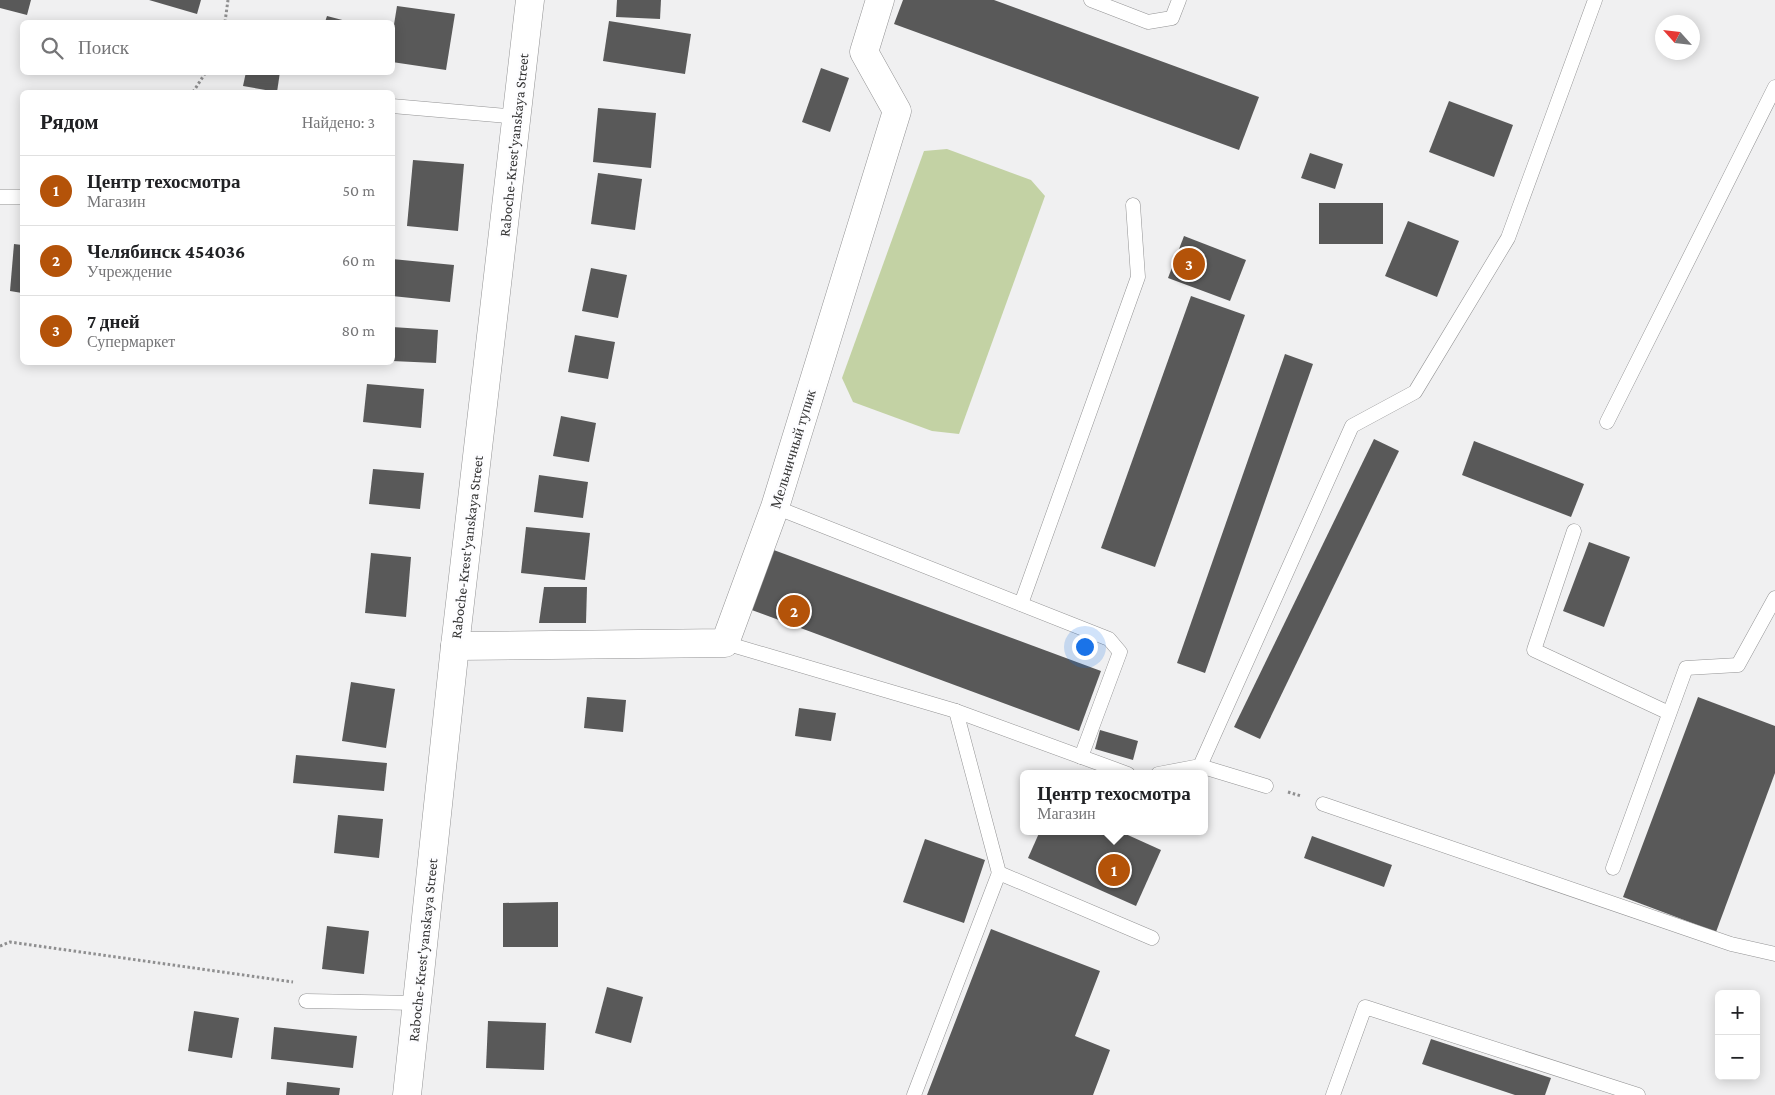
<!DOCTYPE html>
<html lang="ru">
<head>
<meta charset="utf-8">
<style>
  :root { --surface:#fff; --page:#f6f6f6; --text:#202124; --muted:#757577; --line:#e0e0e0; --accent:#b45309 }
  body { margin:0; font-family:"Crimson Pro",serif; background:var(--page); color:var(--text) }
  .controls { position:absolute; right:15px; bottom:15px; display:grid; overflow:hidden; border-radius:8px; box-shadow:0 2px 12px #0003 }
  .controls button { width:45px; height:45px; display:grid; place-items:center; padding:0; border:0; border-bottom:1px solid var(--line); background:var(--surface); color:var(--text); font:25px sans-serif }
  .compass { position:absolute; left:1655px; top:15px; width:45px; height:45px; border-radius:50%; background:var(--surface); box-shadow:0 2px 12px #0003; rotate:297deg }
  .you { position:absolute; left:1084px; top:646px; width:18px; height:18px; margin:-12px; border:4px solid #fff; border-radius:50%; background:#1a73e8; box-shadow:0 0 0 8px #1a73e833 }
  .badge { display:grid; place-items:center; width:32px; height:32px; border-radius:50%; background:var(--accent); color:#fff; font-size:16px; font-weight:700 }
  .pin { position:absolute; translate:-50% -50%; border:2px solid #fff; box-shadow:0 1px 5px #0006 }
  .popup { position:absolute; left:1020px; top:770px; width:188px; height:65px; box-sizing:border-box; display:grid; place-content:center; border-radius:8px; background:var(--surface); filter:drop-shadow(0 1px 4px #0005); font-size:16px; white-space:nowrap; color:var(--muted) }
  .popup b { font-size:19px; color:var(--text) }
  .popup::after { content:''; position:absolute; left:50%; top:100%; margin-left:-10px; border:10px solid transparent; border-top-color:var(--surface) }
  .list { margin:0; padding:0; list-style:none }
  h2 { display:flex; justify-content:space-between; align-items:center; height:65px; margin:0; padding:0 20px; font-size:21px }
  h2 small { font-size:16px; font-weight:400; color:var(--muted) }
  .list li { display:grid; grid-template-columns:32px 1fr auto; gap:15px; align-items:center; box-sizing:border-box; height:70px; padding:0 20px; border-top:1px solid var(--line) }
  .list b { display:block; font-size:19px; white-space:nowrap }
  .list p { margin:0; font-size:16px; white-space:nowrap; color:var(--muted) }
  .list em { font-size:16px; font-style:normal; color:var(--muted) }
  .icon { flex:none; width:28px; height:28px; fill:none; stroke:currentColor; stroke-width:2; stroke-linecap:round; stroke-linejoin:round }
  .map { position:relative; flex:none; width:1775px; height:1095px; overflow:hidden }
  .search { position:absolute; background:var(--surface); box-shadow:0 2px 12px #0003; left:20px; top:20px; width:375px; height:55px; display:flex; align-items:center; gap:12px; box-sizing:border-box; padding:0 18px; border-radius:8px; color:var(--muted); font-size:19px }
  .panel { position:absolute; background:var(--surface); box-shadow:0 2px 12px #0003; left:20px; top:90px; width:375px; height:275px; border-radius:8px }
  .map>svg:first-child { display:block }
  .green { fill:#c3d2a4 }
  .building { fill:#595959 }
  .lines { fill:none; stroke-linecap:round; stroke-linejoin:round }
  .lane-casing { stroke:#939394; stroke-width:15 }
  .street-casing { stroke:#939394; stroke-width:29 }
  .path { stroke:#8f8f90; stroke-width:3; stroke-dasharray:2.5 2.5; stroke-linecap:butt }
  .lane { stroke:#fff; stroke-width:14 }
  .street { stroke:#fff; stroke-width:28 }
  .labels { text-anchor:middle; stroke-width:5; stroke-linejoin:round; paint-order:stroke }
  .street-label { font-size:15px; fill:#373737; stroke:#fdfdff }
</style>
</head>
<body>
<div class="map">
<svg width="1775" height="1095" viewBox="0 0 1775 1095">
  <rect width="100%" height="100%" fill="#f0f0f1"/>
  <path class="green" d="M947 149 1031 180 1045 196 959 434 932 431 853 402 842 378 924 151Z"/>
  <g class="building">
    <path d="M0 0H31L27 15 0 8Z"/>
    <path d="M149 0H201L197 14Z"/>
    <path d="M617 0H661L660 19 616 17Z"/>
    <path d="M903 0H994L1259 97 1239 150 894 24Z"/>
    <path d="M397 6 455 14 446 70 392 62V37Z"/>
    <path d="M327 16 350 22H325Z"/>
    <path d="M609 21 691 34 685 74 603 61Z"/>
    <path d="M821 68 849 78 830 132 802 122Z"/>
    <path d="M246 72H280L277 92 243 86Z"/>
    <path d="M1449 101 1513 125 1494 177 1429 152Z"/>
    <path d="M598 108 656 113 651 168 593 162Z"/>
    <path d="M1310 153 1343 164 1335 189 1301 178Z"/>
    <path d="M413 160 464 164 458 231 407 226Z"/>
    <path d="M598 173 642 179 635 230 591 224Z"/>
    <rect x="1319" y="203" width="64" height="41"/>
    <path d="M1408 221 1459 241 1437 297 1385 276Z"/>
    <path d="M1184 236 1246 260 1230 301 1168 278Z"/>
    <path d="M14 244 22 245V293L10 291Z"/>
    <path d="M392 259 454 265 450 302 392 296Z"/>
    <path d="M591 268 627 275 618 318 582 311Z"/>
    <path d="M1191 296 1245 315 1155 567 1101 548Z"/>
    <path d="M392 327 438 330 436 363 392 361Z"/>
    <path d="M575 335 615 342 608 379 568 372Z"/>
    <path d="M1285 354 1313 364 1205 673 1177 663Z"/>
    <path d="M367 384 424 389 421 428 363 422Z"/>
    <path d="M561 416 596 423 589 462 553 456Z"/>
    <path d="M1374 439 1399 451 1260 739 1234 727Z"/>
    <path d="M1474 441 1584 484 1571 517 1462 475Z"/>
    <path d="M373 469 424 473 420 509 369 504Z"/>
    <path d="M539 475 588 482 583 518 534 512Z"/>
    <path d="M526 527 590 533 585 580 521 573Z"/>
    <path d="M1589 542 1630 557 1604 627 1563 611Z"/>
    <path d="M771 549 1101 671 1079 731 749 609Z"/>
    <path d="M371 553 411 557 406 617 365 613Z"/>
    <path d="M544 587H587L586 623H539Z"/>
    <path d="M351 682 395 689 386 748 342 741Z"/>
    <path d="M587 697 626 700 623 732 584 728Z"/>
    <path d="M1698 697 1775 726V773L1716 932 1623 897Z"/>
    <path d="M799 708 836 713 831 741 795 736Z"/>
    <path d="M1100 730 1138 741 1133 760 1095 749Z"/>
    <path d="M296 755 387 763 384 791 293 783Z"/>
    <path d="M338 815 383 819 379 858 334 853Z"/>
    <path d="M1040 831H1119L1161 850 1136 906 1028 858Z"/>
    <path d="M1312 836 1392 865 1384 887 1304 858Z"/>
    <path d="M925 839 985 860 964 923 903 902Z"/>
    <path d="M558 902V947H503V903Z"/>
    <path d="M327 926 369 931 364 974 322 969Z"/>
    <path d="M991 929 1100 971 1075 1036 1110 1050 1093 1095H927Z"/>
    <path d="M607 987 643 997 631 1043 595 1033Z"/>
    <path d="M194 1011 239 1018 232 1058 188 1051Z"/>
    <path d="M488 1021 546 1023 544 1070 486 1068Z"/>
    <path d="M274 1027 357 1036 353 1068 271 1059Z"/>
    <path d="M1431 1039 1551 1078 1545 1095H1515L1422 1064Z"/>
    <path d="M287 1082 340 1088 339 1095H286Z"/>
  </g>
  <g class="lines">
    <g class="lane-casing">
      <g id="lane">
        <path d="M1091 0 1148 22 1172 18 1179 0"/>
        <path d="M392 106 518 117"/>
        <path d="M0 197H22"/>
        <path d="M1607 422 1775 87"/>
        <path d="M775 507 1109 639 1120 652 1081 757"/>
        <path d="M1574 531 1534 650 1669 713"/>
        <path d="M1021 604 1138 277 1133 205"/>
        <path d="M725 643 956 711 1128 774"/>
        <path d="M956 711 999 873 1152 938"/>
        <path d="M1200 766 1266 786"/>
        <path d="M1158 774 1200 766 1352 426 1415 392 1508 238 1595 0"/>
        <path d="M1323 804 1731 944 1775 954"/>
        <path d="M1613 868 1686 668 1738 665 1775 598"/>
        <path d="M306 1001 417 1003"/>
        <path d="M914 1095 999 873"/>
        <path d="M1333 1095 1365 1007 1638 1095"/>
      </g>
    </g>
    <g class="street-casing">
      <g id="street">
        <path d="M455 646 725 643 775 507 897 111 864 52 880 0"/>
        <path d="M407 1095 455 646 530 0"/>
      </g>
    </g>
    <g class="path">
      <path d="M225 22 228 0"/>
      <path d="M193 92 206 72"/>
      <path d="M1288 792 1301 796"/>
      <path d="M0 946 10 942 293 982"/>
    </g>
    <use href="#lane" class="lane"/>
    <use href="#street" class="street"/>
  </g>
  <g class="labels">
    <g class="street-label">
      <text transform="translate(514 145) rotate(-84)" y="5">Raboche-Krest'yanskaya Street</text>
      <text transform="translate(793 449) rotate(-73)" y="5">Мельничный тупик</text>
      <text transform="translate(467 547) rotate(-83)" y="5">Raboche-Krest'yanskaya Street</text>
      <text transform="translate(423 950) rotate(-84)" y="5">Raboche-Krest'yanskaya Street</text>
    </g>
  </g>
</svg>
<div class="controls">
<button>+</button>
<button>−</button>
</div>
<svg class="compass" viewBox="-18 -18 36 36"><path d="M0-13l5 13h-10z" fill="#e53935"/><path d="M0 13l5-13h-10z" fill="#757577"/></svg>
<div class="you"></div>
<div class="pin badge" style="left:1114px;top:870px">1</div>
<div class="popup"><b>Центр техосмотра</b>Магазин</div>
<div class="pin badge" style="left:794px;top:611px">2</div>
<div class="pin badge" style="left:1189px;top:264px">3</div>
<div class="search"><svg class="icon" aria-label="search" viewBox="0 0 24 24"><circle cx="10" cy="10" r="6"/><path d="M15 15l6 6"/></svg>Поиск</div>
<section class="panel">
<h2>Рядом<small>Найдено: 3</small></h2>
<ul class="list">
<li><span class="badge">1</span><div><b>Центр техосмотра</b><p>Магазин</p></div><em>50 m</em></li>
<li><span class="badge">2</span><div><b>Челябинск 454036</b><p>Учреждение</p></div><em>60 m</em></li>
<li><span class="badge">3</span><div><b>7 дней</b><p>Супермаркет</p></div><em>80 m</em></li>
</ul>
</section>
</div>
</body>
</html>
